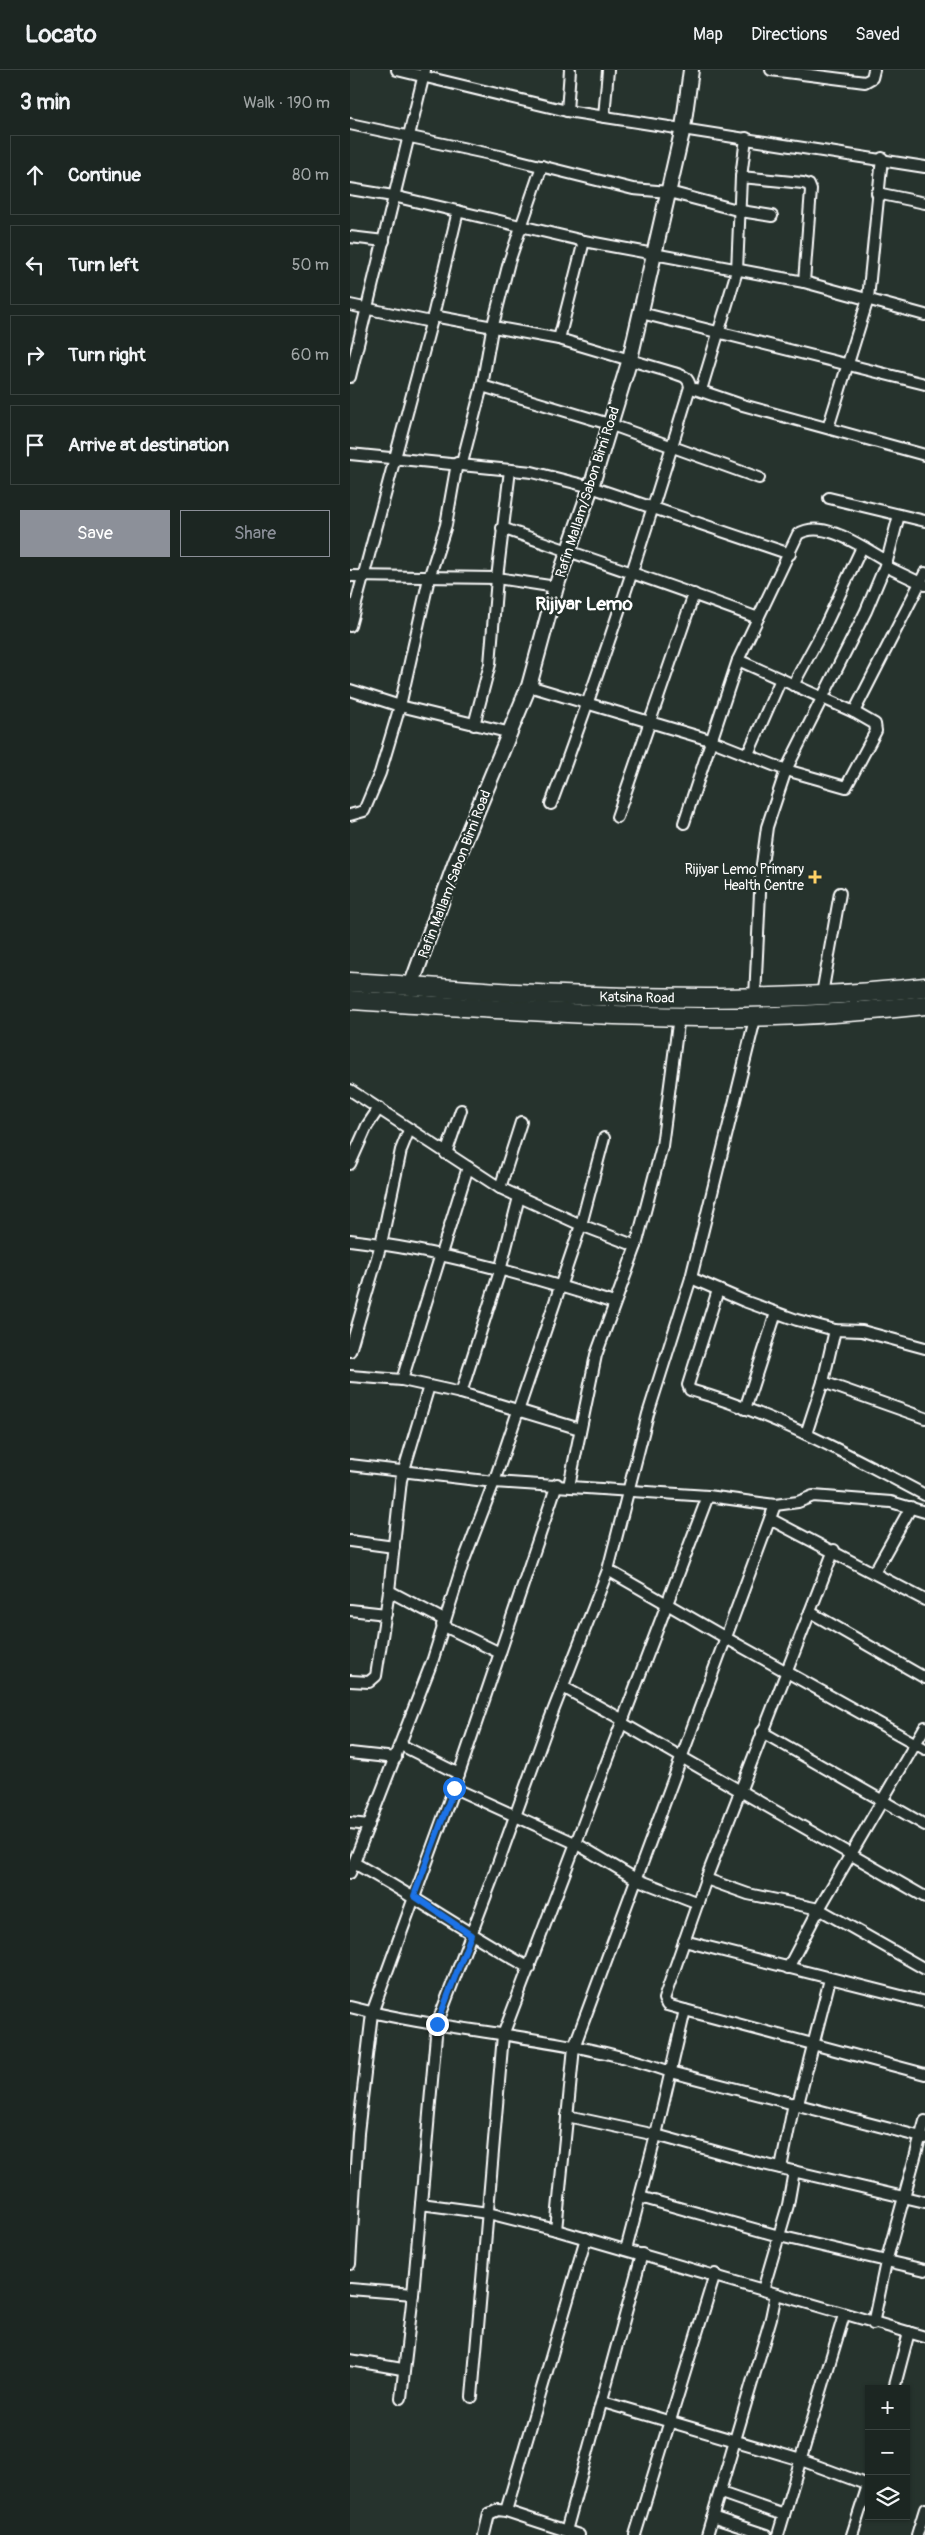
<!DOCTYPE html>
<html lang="en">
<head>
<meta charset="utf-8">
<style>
  :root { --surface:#1c2622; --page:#252e2a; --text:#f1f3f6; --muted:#a0a5a5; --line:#3a4340; --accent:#8c9099 }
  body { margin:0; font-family:Pangolin,sans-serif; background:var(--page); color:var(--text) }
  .controls { position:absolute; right:15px; bottom:15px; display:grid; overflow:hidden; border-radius:0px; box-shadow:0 1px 4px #0004 }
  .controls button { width:45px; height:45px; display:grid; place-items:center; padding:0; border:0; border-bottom:1px solid var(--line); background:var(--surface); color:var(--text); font:25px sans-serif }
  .stop { position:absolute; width:15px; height:15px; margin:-11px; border:4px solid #1a73e8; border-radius:50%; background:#fff }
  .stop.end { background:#1a73e8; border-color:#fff; box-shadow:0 1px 5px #0008 }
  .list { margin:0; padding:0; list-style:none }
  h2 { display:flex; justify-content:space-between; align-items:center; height:65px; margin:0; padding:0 20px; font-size:21px }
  h2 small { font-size:16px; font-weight:400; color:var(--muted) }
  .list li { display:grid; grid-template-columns:32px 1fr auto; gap:15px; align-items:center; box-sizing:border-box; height:80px; margin:0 10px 10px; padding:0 10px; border:1px solid var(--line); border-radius:0px }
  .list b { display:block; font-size:19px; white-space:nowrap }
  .list em { font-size:16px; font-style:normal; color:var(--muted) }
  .actions { display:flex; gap:10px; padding:15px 20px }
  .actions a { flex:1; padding:11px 0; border:1px solid var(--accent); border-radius:0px; text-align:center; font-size:18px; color:var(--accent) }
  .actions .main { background:var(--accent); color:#fff }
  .icon { flex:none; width:28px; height:28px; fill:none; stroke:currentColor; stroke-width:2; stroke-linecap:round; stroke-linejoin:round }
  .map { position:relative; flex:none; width:575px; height:2465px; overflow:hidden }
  header { display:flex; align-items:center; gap:30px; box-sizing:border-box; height:70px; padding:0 25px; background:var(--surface); border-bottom:1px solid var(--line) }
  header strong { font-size:24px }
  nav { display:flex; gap:28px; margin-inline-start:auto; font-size:18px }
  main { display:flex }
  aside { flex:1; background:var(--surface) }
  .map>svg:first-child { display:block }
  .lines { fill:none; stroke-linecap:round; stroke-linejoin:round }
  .street-casing { stroke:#fff; stroke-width:14 }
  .secondary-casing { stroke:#fff; stroke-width:18 }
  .highway-casing { stroke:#fff; stroke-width:21 }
  .street { stroke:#26332d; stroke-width:10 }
  .secondary { stroke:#26332d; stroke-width:14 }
  .highway { stroke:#26332d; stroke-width:18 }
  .route { stroke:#1a73e8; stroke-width:6 }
  .poi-dot { fill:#ffd166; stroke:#26332d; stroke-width:2 }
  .labels { text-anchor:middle; stroke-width:4.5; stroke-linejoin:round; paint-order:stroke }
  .street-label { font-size:14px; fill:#fff; stroke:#26332d }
  .poi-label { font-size:14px; fill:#fff; stroke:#26332d; text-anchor:end }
  .district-label { font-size:19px; font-weight:bold; fill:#fff; stroke:#26332d }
</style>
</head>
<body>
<header>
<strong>Locato</strong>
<nav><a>Map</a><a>Directions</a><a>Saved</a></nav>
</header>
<main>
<aside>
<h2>3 min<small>Walk · 190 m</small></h2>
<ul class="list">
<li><svg class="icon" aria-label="ahead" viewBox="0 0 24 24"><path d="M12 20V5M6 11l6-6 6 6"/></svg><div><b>Continue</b></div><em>80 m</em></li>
<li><svg class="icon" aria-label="left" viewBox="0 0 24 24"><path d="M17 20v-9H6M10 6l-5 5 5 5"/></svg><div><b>Turn left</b></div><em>50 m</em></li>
<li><svg class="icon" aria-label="right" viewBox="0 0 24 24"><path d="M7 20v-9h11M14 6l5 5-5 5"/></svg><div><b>Turn right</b></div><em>60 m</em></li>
<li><svg class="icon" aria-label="arrive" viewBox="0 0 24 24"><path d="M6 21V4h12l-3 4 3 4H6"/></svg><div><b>Arrive at destination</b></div></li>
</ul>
<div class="actions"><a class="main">Save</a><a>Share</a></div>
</aside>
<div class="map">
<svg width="575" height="2465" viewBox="0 0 575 2465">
  <rect width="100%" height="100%" fill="#26332d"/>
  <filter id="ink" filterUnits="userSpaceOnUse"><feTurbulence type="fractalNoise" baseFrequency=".02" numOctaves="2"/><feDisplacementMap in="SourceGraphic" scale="10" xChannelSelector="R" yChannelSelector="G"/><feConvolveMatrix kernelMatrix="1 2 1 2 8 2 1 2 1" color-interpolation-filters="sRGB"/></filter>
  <g filter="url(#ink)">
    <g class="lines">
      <g class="street-casing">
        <g id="street">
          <path d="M47 0 217 41 575 97"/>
          <path d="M421 0 515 12 522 8 524 0"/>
          <path d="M217 41 220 0"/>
          <path d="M254 47 258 0"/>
          <path d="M0 54 154 87 283 119 319 122 391 141 422 146"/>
          <path d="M391 107 453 113 459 115 461 120 454 212"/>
          <path d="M0 119 43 126 234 171 454 212 575 245"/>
          <path d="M527 123 575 133"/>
          <path d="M0 167 34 171"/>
          <path d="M0 235 81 252"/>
          <path d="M291 243 575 314"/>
          <path d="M83 246 209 269 324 303C333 306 339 307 340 317 298 457 252 597 201 734"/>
          <path d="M209 269 234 171"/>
          <path d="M0 307 75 0"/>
          <path d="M132 316 259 354 409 408"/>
          <path d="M345 319 389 334 575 385"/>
          <path d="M351 320 387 201 391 107 396 68"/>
          <path d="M478 358 518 229 532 88"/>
          <path d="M0 384 182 402 241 417 440 484"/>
          <path d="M112 393 132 316 142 259 159 192 192 96"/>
          <path d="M479 428 575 451"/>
          <path d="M152 458C237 488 323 516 408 548"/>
          <path d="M535 496 575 515"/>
          <path d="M0 506 147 508 206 517"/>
          <path d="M0 556 83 246 108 141"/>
          <path d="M443 615 474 558 512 477"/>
          <path d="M179 616 360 670 436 700 496 717 526 661 525 654 504 642 388 590"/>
          <path d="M0 620 50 636 161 663"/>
          <path d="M504 642 575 503"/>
          <path d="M124 655 140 594 147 508 160 400"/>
          <path d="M398 684 431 609"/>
          <path d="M0 745 14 741 30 703 50 636 79 508 96 455 107 393"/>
          <path d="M267 747 344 524"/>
          <path d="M334 753 388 590 448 464C474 448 513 478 537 491"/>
          <path d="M472 924 490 823"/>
          <path d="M405 927 411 802 417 757 436 700 516 541 537 491 549 445"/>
          <path d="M0 1020 150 1118 231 1155 286 1176"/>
          <path d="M96 1084 111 1040"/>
          <path d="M0 1094 17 1056 29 1038"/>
          <path d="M150 1118 171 1052"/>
          <path d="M0 1170C88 1180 180 1206 264 1233"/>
          <path d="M341 1208 394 1231 447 1250 485 1260 512 1261 575 1278"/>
          <path d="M368 1220 338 1315 340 1320C423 1343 499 1385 575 1425"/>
          <path d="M0 1281 31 1174 51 1080 59 1060"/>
          <path d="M0 1306 52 1310 111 1323 230 1359"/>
          <path d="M52 1310 118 1097"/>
          <path d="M473 1312 575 1348"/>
          <path d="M111 1323 150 1201 169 1127"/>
          <path d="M395 1339 426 1243"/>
          <path d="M456 1364 473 1312 485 1260"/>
          <path d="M0 1395 144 1412 358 1426 425 1435 448 1432 463 1426 541 1432 575 1442"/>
          <path d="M219 1416 246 1285 286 1176 312 1076 329 946"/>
          <path d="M420 1449 575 1530"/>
          <path d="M0 1471 44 1477"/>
          <path d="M484 1480 356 1809 314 1929 317 1935 335 1940 575 2004"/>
          <path d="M258 1500 376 1568 575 1679"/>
          <path d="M524 1503 561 1437"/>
          <path d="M39 1521 94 1550"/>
          <path d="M0 1540 36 1544"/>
          <path d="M460 1542 575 1608"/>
          <path d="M92 1555 150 1583"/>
          <path d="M0 1611 19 1612 26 1606 39 1521 51 1410 79 1316"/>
          <path d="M213 1617 273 1650"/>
          <path d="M272 1653 575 1827"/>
          <path d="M412 1662 575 1755"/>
          <path d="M51 1675 109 1704"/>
          <path d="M0 1683 46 1688"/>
          <path d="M104 1718 227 1774 286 1809 348 1833"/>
          <path d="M0 1753 19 1755"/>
          <path d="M4 1793C64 1826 120 1865 180 1898"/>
          <path d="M0 1803 83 1589 113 1493 144 1412 231 1155 254 1068"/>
          <path d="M356 1809 398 1824 469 1839 575 1899"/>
          <path d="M334 1871 575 1932"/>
          <path d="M438 1898 469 1839 575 1657"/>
          <path d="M0 1937C106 1964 218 1965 321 2002L575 2068"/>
          <path d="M448 2034 480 1909"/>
          <path d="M217 2046 306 2065 400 2091 575 2132"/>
          <path d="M431 2098 444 2033"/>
          <path d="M290 2127 429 2166 575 2200"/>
          <path d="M71 2134 138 2143 206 2160 575 2267"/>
          <path d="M206 2160 224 1977 425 1435"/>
          <path d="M276 2180 306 2065 335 1940"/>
          <path d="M0 2194 8 2063 22 1943 109 1704 207 1414"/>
          <path d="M0 2219 63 2224"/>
          <path d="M413 2220 438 2135 444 2101"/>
          <path d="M523 2254 536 2192 575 2051"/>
          <path d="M0 2290 52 2299"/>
          <path d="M544 2319 559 2262"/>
          <path d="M122 2327 153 1965 358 1426"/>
          <path d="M51 2328 63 2224 87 1954 146 1799 200 1649 258 1500 298 1344 341 1208 406 945"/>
          <path d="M253 2332 451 2390 518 2415"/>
          <path d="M371 2423 434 2445"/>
          <path d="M156 2441 236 2168"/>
          <path d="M362 2447 416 2465"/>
          <path d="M216 2461 292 2184"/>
          <path d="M134 2465 139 2444 148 2440 156 2441 229 2465"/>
          <path d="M285 2465 365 2204"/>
          <path d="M357 2465 421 2248 426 2224"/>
          <path d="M428 2465 494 2245"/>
          <path d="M502 2465 519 2412"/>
          <path d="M567 2465 575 2439"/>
        </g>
      </g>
      <g class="secondary-casing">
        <path id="secondary" d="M61 916 105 794 179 616 206 517 241 417 280 289 333 58 341 0"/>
      </g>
      <g class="highway-casing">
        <g id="highway">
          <path d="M0 912C55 915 111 920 166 923 302 929 440 932 575 917"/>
          <path d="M0 930C116 937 232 946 348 947 423 948 500 943 575 935"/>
        </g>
      </g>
      <use href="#street" class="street"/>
      <use href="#secondary" class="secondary"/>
      <use href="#highway" class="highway"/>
    </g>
  </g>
  <g class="lines" filter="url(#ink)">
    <path class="route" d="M87 1954 121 1865 64 1826 104 1718"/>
  </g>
  <path class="poi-dot" d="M462.5 799.5h5v5h5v5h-5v5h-5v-5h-5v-5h5z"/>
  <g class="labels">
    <g class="street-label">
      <text transform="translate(237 422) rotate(-72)" y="5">Rafin Mallam/Sabon Birni Road</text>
      <text transform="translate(104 804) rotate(-69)" y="5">Rafin Mallam/Sabon Birni Road</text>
      <text transform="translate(287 927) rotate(1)" y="5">Katsina Road</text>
    </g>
    <g class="poi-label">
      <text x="454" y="804">Rijiyar Lemo Primary<tspan x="454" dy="16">Health Centre</tspan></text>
    </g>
    <g class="district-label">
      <text x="234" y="540">Rijiyar Lemo</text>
    </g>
  </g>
</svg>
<div class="controls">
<button>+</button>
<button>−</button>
<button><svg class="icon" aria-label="layers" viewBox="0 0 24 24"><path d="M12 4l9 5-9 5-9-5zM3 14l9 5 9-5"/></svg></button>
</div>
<div class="stop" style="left:104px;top:1718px"></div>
<div class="stop end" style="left:87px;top:1954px"></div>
</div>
</main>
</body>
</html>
